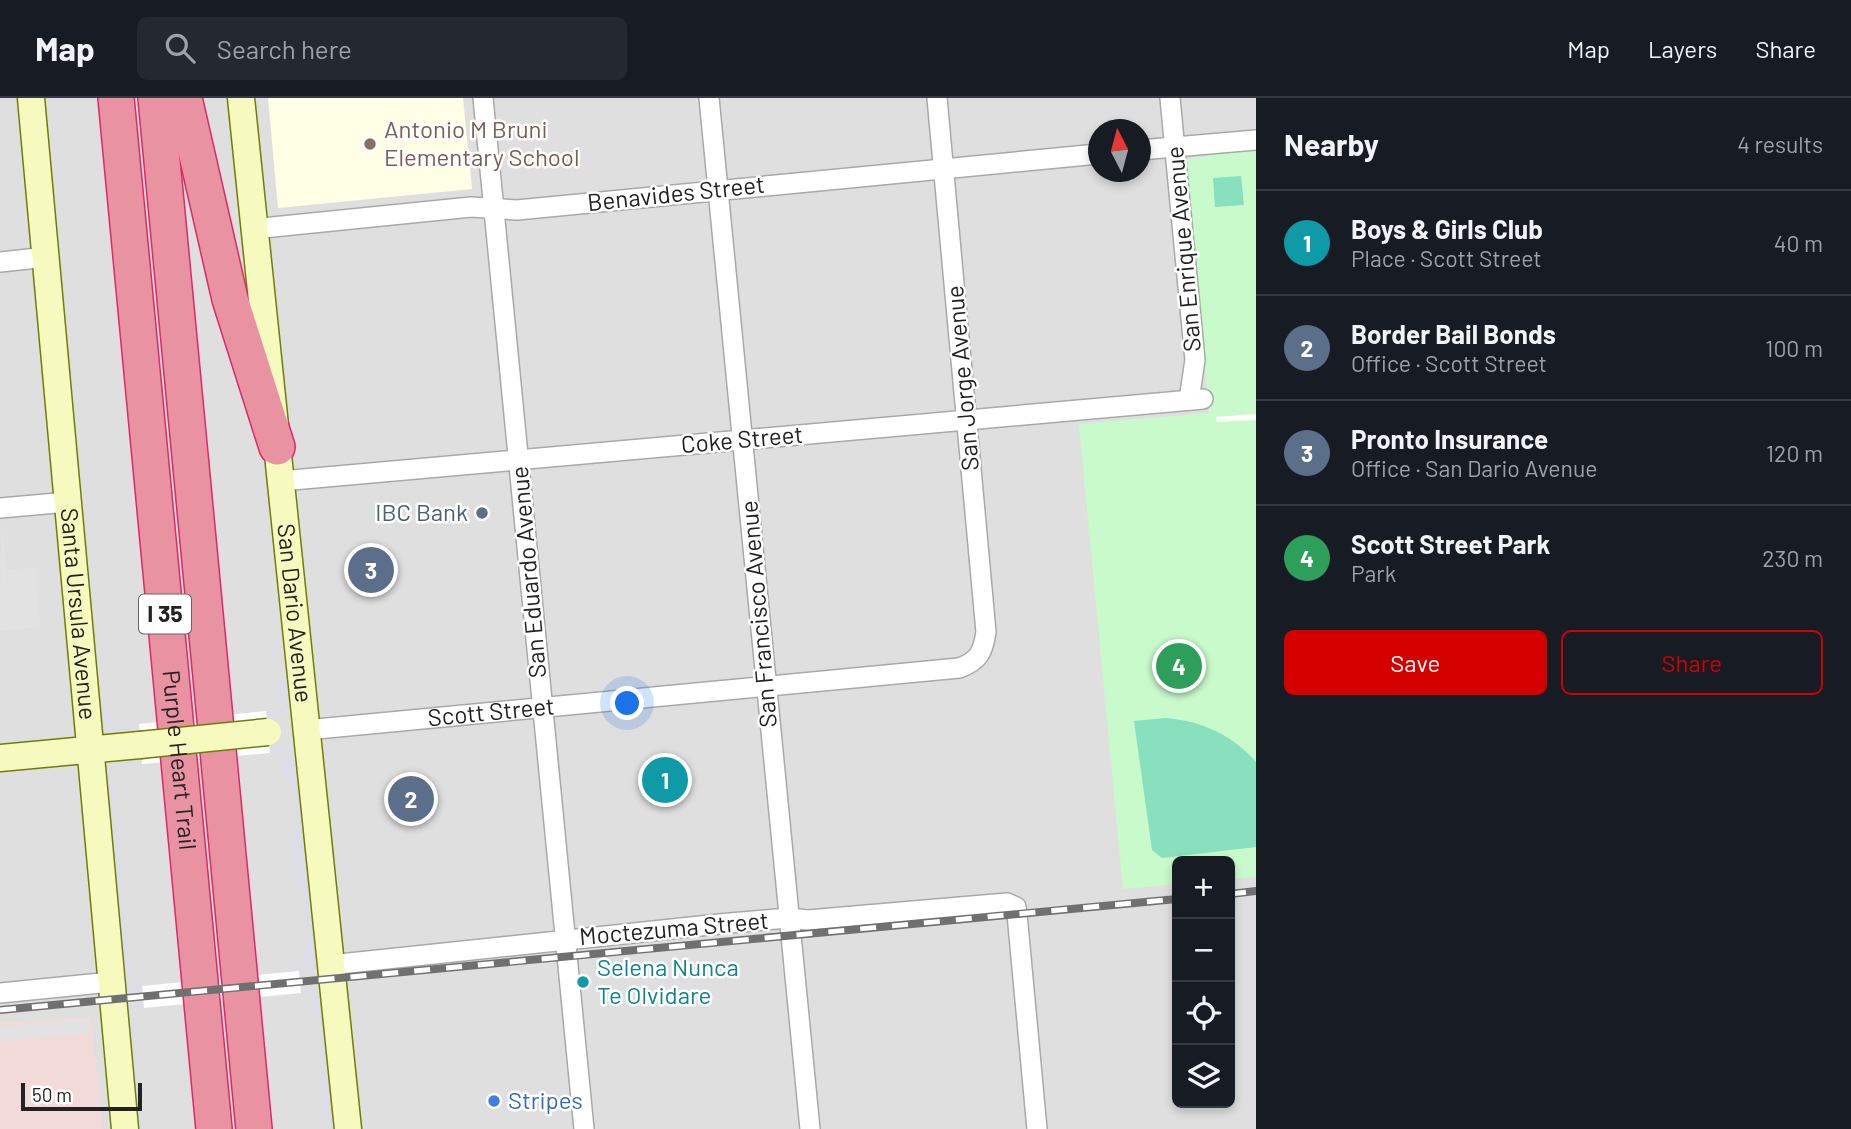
<!DOCTYPE html>
<html lang="en">
<head>
<meta charset="utf-8">
<style>
  :root { --surface:#171b24; --page:#242831; --text:#f1f3f6; --muted:#9ea1a6; --line:#363941; --accent:#d40000 }
  body { margin:0; font-family:Barlow,sans-serif; background:var(--page); color:var(--text) }
  .controls { position:absolute; right:21px; bottom:21px; display:grid; overflow:hidden; border-radius:10px; box-shadow:0 4px 10px #0003 }
  .controls button { width:63px; height:63px; display:grid; place-items:center; padding:0; border:0; border-bottom:2px solid var(--line); background:var(--surface); color:var(--text); font:35px sans-serif }
  .compass { position:absolute; left:1088px; top:21px; width:63px; height:63px; border-radius:50%; background:var(--surface); box-shadow:0 4px 10px #0003; rotate:354deg }
  .scale { position:absolute; left:21px; bottom:18px; width:121px; box-sizing:border-box; padding-left:7px; border:4px solid #222; border-top:0; font-size:19px; line-height:24px; white-space:nowrap; color:#222; -webkit-text-stroke:5px #fff; paint-order:stroke }
  .you { position:absolute; left:628px; top:606px; width:24px; height:24px; margin:-18px; border:5px solid #fff; border-radius:50%; background:#1a73e8; box-shadow:0 0 0 10px #1a73e833 }
  .badge { display:grid; place-items:center; width:46px; height:46px; border-radius:50%; background:var(--accent); color:#fff; font-size:23px; font-weight:700 }
  .pin { position:absolute; translate:-50% -50%; border:4px solid #fff; box-shadow:0 2px 7px #0006 }
  .list { margin:0; padding:0; list-style:none }
  h2 { display:flex; justify-content:space-between; align-items:center; height:91px; margin:0; padding:0 28px; font-size:30px }
  h2 small { font-size:23px; font-weight:400; color:var(--muted) }
  .list li { display:grid; grid-template-columns:46px 1fr auto; gap:21px; align-items:center; box-sizing:border-box; height:105px; padding:0 28px; border-top:2px solid var(--line) }
  .list b { display:block; font-size:26px; white-space:nowrap }
  .list p { margin:0; font-size:23px; white-space:nowrap; color:var(--muted) }
  .list em { font-size:23px; font-style:normal; color:var(--muted) }
  .actions { display:flex; gap:14px; padding:21px 28px }
  .actions a { flex:1; padding:16px 0; border:2px solid var(--accent); border-radius:10px; text-align:center; font-size:24px; color:var(--accent) }
  .actions .main { background:var(--accent); color:#fff }
  .icon { flex:none; width:38px; height:38px; fill:none; stroke:currentColor; stroke-width:2; stroke-linecap:round; stroke-linejoin:round }
  .map { position:relative; flex:none; width:1256px; height:1031px; overflow:hidden }
  header { display:flex; align-items:center; gap:42px; box-sizing:border-box; height:98px; padding:0 35px; background:var(--surface); border-bottom:2px solid var(--line) }
  header strong { font-size:33px }
  nav { display:flex; gap:38px; margin-inline-start:auto; font-size:24px }
  .search { width:490px; height:63px; background:var(--page); display:flex; align-items:center; gap:18px; box-sizing:border-box; padding:0 24px; border-radius:10px; color:var(--muted); font-size:26px }
  main { display:flex }
  aside { flex:1; background:var(--surface) }
  .map>svg:first-child { display:block }
  .residential { fill:#e0dfdf; fill-rule:evenodd }
  .commercial { fill:#f2dad9 }
  .education { fill:#ffffe5 }
  .park { fill:#c8facc }
  .pitch { fill:#88e0be }
  .parking { fill:#e2e2e2 }
  .plaza { fill:#dddde8; fill-rule:evenodd }
  .pier { fill:#fff }
  .lines { fill:none; stroke-linecap:round; stroke-linejoin:round }
  .street-casing { stroke:#a9a9a9; stroke-width:22 }
  .secondary-casing { stroke:#707d05; stroke-width:29 }
  .highway-casing { stroke:#dc2a67; stroke-width:38 }
  .street { stroke:#fff; stroke-width:19 }
  .secondary { stroke:#f7fabf; stroke-width:26 }
  .highway { stroke:#e892a2; stroke-width:35 }
  .rail-casing { stroke:#707070; stroke-width:8 }
  .rail { stroke:#fff; stroke-width:5; stroke-dasharray:16; stroke-linecap:butt }
  .secondary-bridge-casing { stroke:#707d05; stroke-width:29; stroke-linecap:butt }
  .secondary-bridge { stroke:#f7fabf; stroke-width:26 }
  .education-dot { fill:#8d6e63; stroke:#fff; stroke-width:2.5 }
  .service-dot { fill:#5c6f8a; stroke:#fff; stroke-width:2.5 }
  .culture-dot { fill:#0f9aa8; stroke:#fff; stroke-width:2.5 }
  .shop-dot { fill:#3f7fe0; stroke:#fff; stroke-width:2.5 }
  .labels { text-anchor:middle; stroke-width:5; stroke-linejoin:round; paint-order:stroke }
  .shield { fill:#fff; stroke:#646464; stroke-width:2 }
  .shield-label { font-size:23px; font-weight:bold; fill:#222 }
  .education-label { font-size:24px; fill:#785e54; stroke:#fff; text-anchor:start }
  .street-label { font-size:24px; fill:#222; stroke:#fff }
  .service-label { font-size:24px; fill:#4e5e75; stroke:#fff; text-anchor:end }
  .culture-label { font-size:24px; fill:#0d838f; stroke:#fff; text-anchor:start }
  .shop-label { font-size:24px; fill:#366cbe; stroke:#fff; text-anchor:start }
</style>
</head>
<body>
<header>
<strong>Map</strong>
<div class="search"><svg class="icon" aria-label="search" viewBox="0 0 24 24"><circle cx="10" cy="10" r="6"/><path d="M15 15l6 6"/></svg>Search here</div>
<nav><a>Map</a><a>Layers</a><a>Share</a></nav>
</header>
<main>
<div class="map">
<svg width="1256" height="1031" viewBox="0 0 1256 1031">
  <rect width="100%" height="100%" fill="#f2efe9"/>
  <path class="residential" d="M0 0H1256V1031H0ZM1098 32H1140V74H1098ZM1177 763H1230V1005H1177Z"/>
  <path class="commercial" d="M91 919 103 1031H0V925Z"/>
  <path class="education" d="M268 0H463L472 91 278 110Z"/>
  <path class="park" d="M1256 51V779L1230 781V763H1177V786L1123 791 1079 326 1209 315 1187 61Z"/>
  <g class="pitch">
    <path d="M1241 78 1244 107 1215 109 1213 80Z"/>
    <path d="M1166 620C1201 623 1233 637 1256 664V749L1162 760 1152 752 1134 623Z"/>
  </g>
  <g class="parking">
    <path d="M1 427 7 472 37 469 40 529 0 533Z"/>
    <path d="M89 920 90 935 0 944V929Z"/>
  </g>
  <g class="plaza">
    <path d="M287 582 289 608 278 618 119 633 108 631 100 621 98 600H104L106 618 110 624 116 628 278 612 283 608V603L277 602 275 583Z"/>
    <path d="M280 647 292 653 296 663 319 871 313 872V876L124 894 106 677 109 669 118 663ZM282 654 287 656 288 662 282 663 284 682H292L297 734 291 735 298 792H303L309 845 303 846 305 872 132 888 112 674 120 667Z"/>
    <path d="M316 890V894H323L335 1031H329L328 1024H323L318 968 324 967 319 920H313L311 894 132 911 143 1031H137L125 907Z"/>
  </g>
  <g class="pier">
    <path d="M1256 316V322L1217 324 1216 319Z"/>
    <path d="M266 613 270 655 142 666 139 626Z"/>
    <path d="M299 873 301 895 144 910 142 888Z"/>
  </g>
  <g class="lines">
    <g class="street-casing">
      <g id="street">
        <path d="M483 0 584 1031"/>
        <path d="M709 0 810 1031"/>
        <path d="M1170 0 1195 262 1189 302"/>
        <path d="M1140 52 1256 42"/>
        <path d="M253 131 471 109 517 112 1098 56"/>
        <path d="M0 164 47 159"/>
        <path d="M281 383 1203 301"/>
        <path d="M0 410 68 404"/>
        <path id="s1" d="M306 632 959 570C979 563 983 554 986 534L937 0"/>
        <path d="M330 867 719 826 788 820 808 822 1007 805 1016 809 1017 816 1037 1031"/>
        <path d="M0 895 111 884"/>
      </g>
    </g>
    <g class="secondary-casing">
      <g id="secondary">
        <path id="s2" d="M31 0 125 1031"/>
        <path id="s3" d="M241 0 348 1031"/>
        <path d="M0 660 140 647"/>
      </g>
    </g>
    <g class="highway-casing">
      <g id="highway">
        <path id="s4" d="M116 0 214 1031"/>
        <path d="M156 0 254 1031"/>
        <path d="M184 0 230 201 277 349"/>
      </g>
    </g>
    <use href="#street" class="street"/>
    <use href="#secondary" class="secondary"/>
    <use href="#highway" class="highway"/>
    <g class="rail-casing">
      <g id="rail">
        <path d="M1230 796 1256 793"/>
        <path d="M0 912 1177 801"/>
      </g>
    </g>
    <use href="#rail" class="rail"/>
    <g class="secondary-bridge-casing">
      <path id="secondary-bridge" d="M140 647 268 634"/>
    </g>
    <use href="#secondary-bridge" class="secondary-bridge"/>
  </g>
  <circle class="education-dot" cx="370" cy="46" r="7"/>
  <circle class="service-dot" cx="482" cy="415" r="7"/>
  <circle class="culture-dot" cx="583" cy="884" r="7"/>
  <circle class="shop-dot" cx="494" cy="1003" r="7"/>
  <g class="labels">
    <rect class="shield" x="139" y="496.5" width="52" height="39" rx="5"/>
    <g class="shield-label">
      <text x="165" y="524">I 35</text>
    </g>
    <g class="education-label">
      <text x="384" y="40">Antonio M Bruni<tspan x="384" dy="28">Elementary School</tspan></text>
    </g>
    <g class="street-label">
      <text transform="translate(676 96) rotate(-6)" y="8">Benavides Street</text>
      <text transform="translate(1184 151) rotate(-95)" y="8">San Enrique Avenue</text>
      <text transform="translate(963 280) rotate(-95)" y="8">San Jorge Avenue</text>
      <text transform="translate(742 342) rotate(-5)" y="8">Coke Street</text>
      <text transform="translate(529 474) rotate(-95)" y="8">San Eduardo Avenue</text>
      <text dy="8" stroke="none"><textPath href="#s2" startOffset="518">Santa Ursula Avenue</textPath></text>
      <text dy="8" stroke="none"><textPath href="#s3" startOffset="518">San Dario Avenue</textPath></text>
      <text transform="translate(759 516) rotate(-95)" y="8">San Francisco Avenue</text>
      <text dy="8" stroke="none"><textPath href="#s1" startOffset="186">Scott Street</textPath></text>
      <text dy="8" stroke="none"><textPath href="#s4" startOffset="665">Purple Heart Trail</textPath></text>
      <text transform="translate(674 831) rotate(-5)" y="8">Moctezuma Street</text>
    </g>
    <g class="service-label">
      <text x="468" y="423">IBC Bank</text>
    </g>
    <g class="culture-label">
      <text x="597" y="878">Selena Nunca<tspan x="597" dy="28">Te Olvidare</tspan></text>
    </g>
    <g class="shop-label">
      <text x="508" y="1011">Stripes</text>
    </g>
  </g>
</svg>
<div class="controls">
<button>+</button>
<button>−</button>
<button><svg class="icon" aria-label="locate" viewBox="0 0 24 24"><circle cx="12" cy="12" r="6"/><path d="M12 2v4M12 18v4M2 12h4M18 12h4"/></svg></button>
<button><svg class="icon" aria-label="layers" viewBox="0 0 24 24"><path d="M12 4l9 5-9 5-9-5zM3 14l9 5 9-5"/></svg></button>
</div>
<svg class="compass" viewBox="-18 -18 36 36"><path d="M0-13l5 13h-10z" fill="#e53935"/><path d="M0 13l5-13h-10z" fill="#9ea1a6"/></svg>
<div class="scale">50 m</div>
<div class="you"></div>
<div class="pin badge" style="left:665px;top:682px;background:#0f9aa8">1</div>
<div class="pin badge" style="left:411px;top:701px;background:#5c6f8a">2</div>
<div class="pin badge" style="left:371px;top:472px;background:#5c6f8a">3</div>
<div class="pin badge" style="left:1179px;top:568px;background:#2e9e5b">4</div>
</div>
<aside>
<h2>Nearby<small>4 results</small></h2>
<ul class="list">
<li><span class="badge" style="background:#0f9aa8">1</span><div><b>Boys &amp; Girls Club</b><p>Place · Scott Street</p></div><em>40 m</em></li>
<li><span class="badge" style="background:#5c6f8a">2</span><div><b>Border Bail Bonds</b><p>Office · Scott Street</p></div><em>100 m</em></li>
<li><span class="badge" style="background:#5c6f8a">3</span><div><b>Pronto Insurance</b><p>Office · San Dario Avenue</p></div><em>120 m</em></li>
<li><span class="badge" style="background:#2e9e5b">4</span><div><b>Scott Street Park</b><p>Park</p></div><em>230 m</em></li>
</ul>
<div class="actions"><a class="main">Save</a><a>Share</a></div>
</aside>
</main>
</body>
</html>
